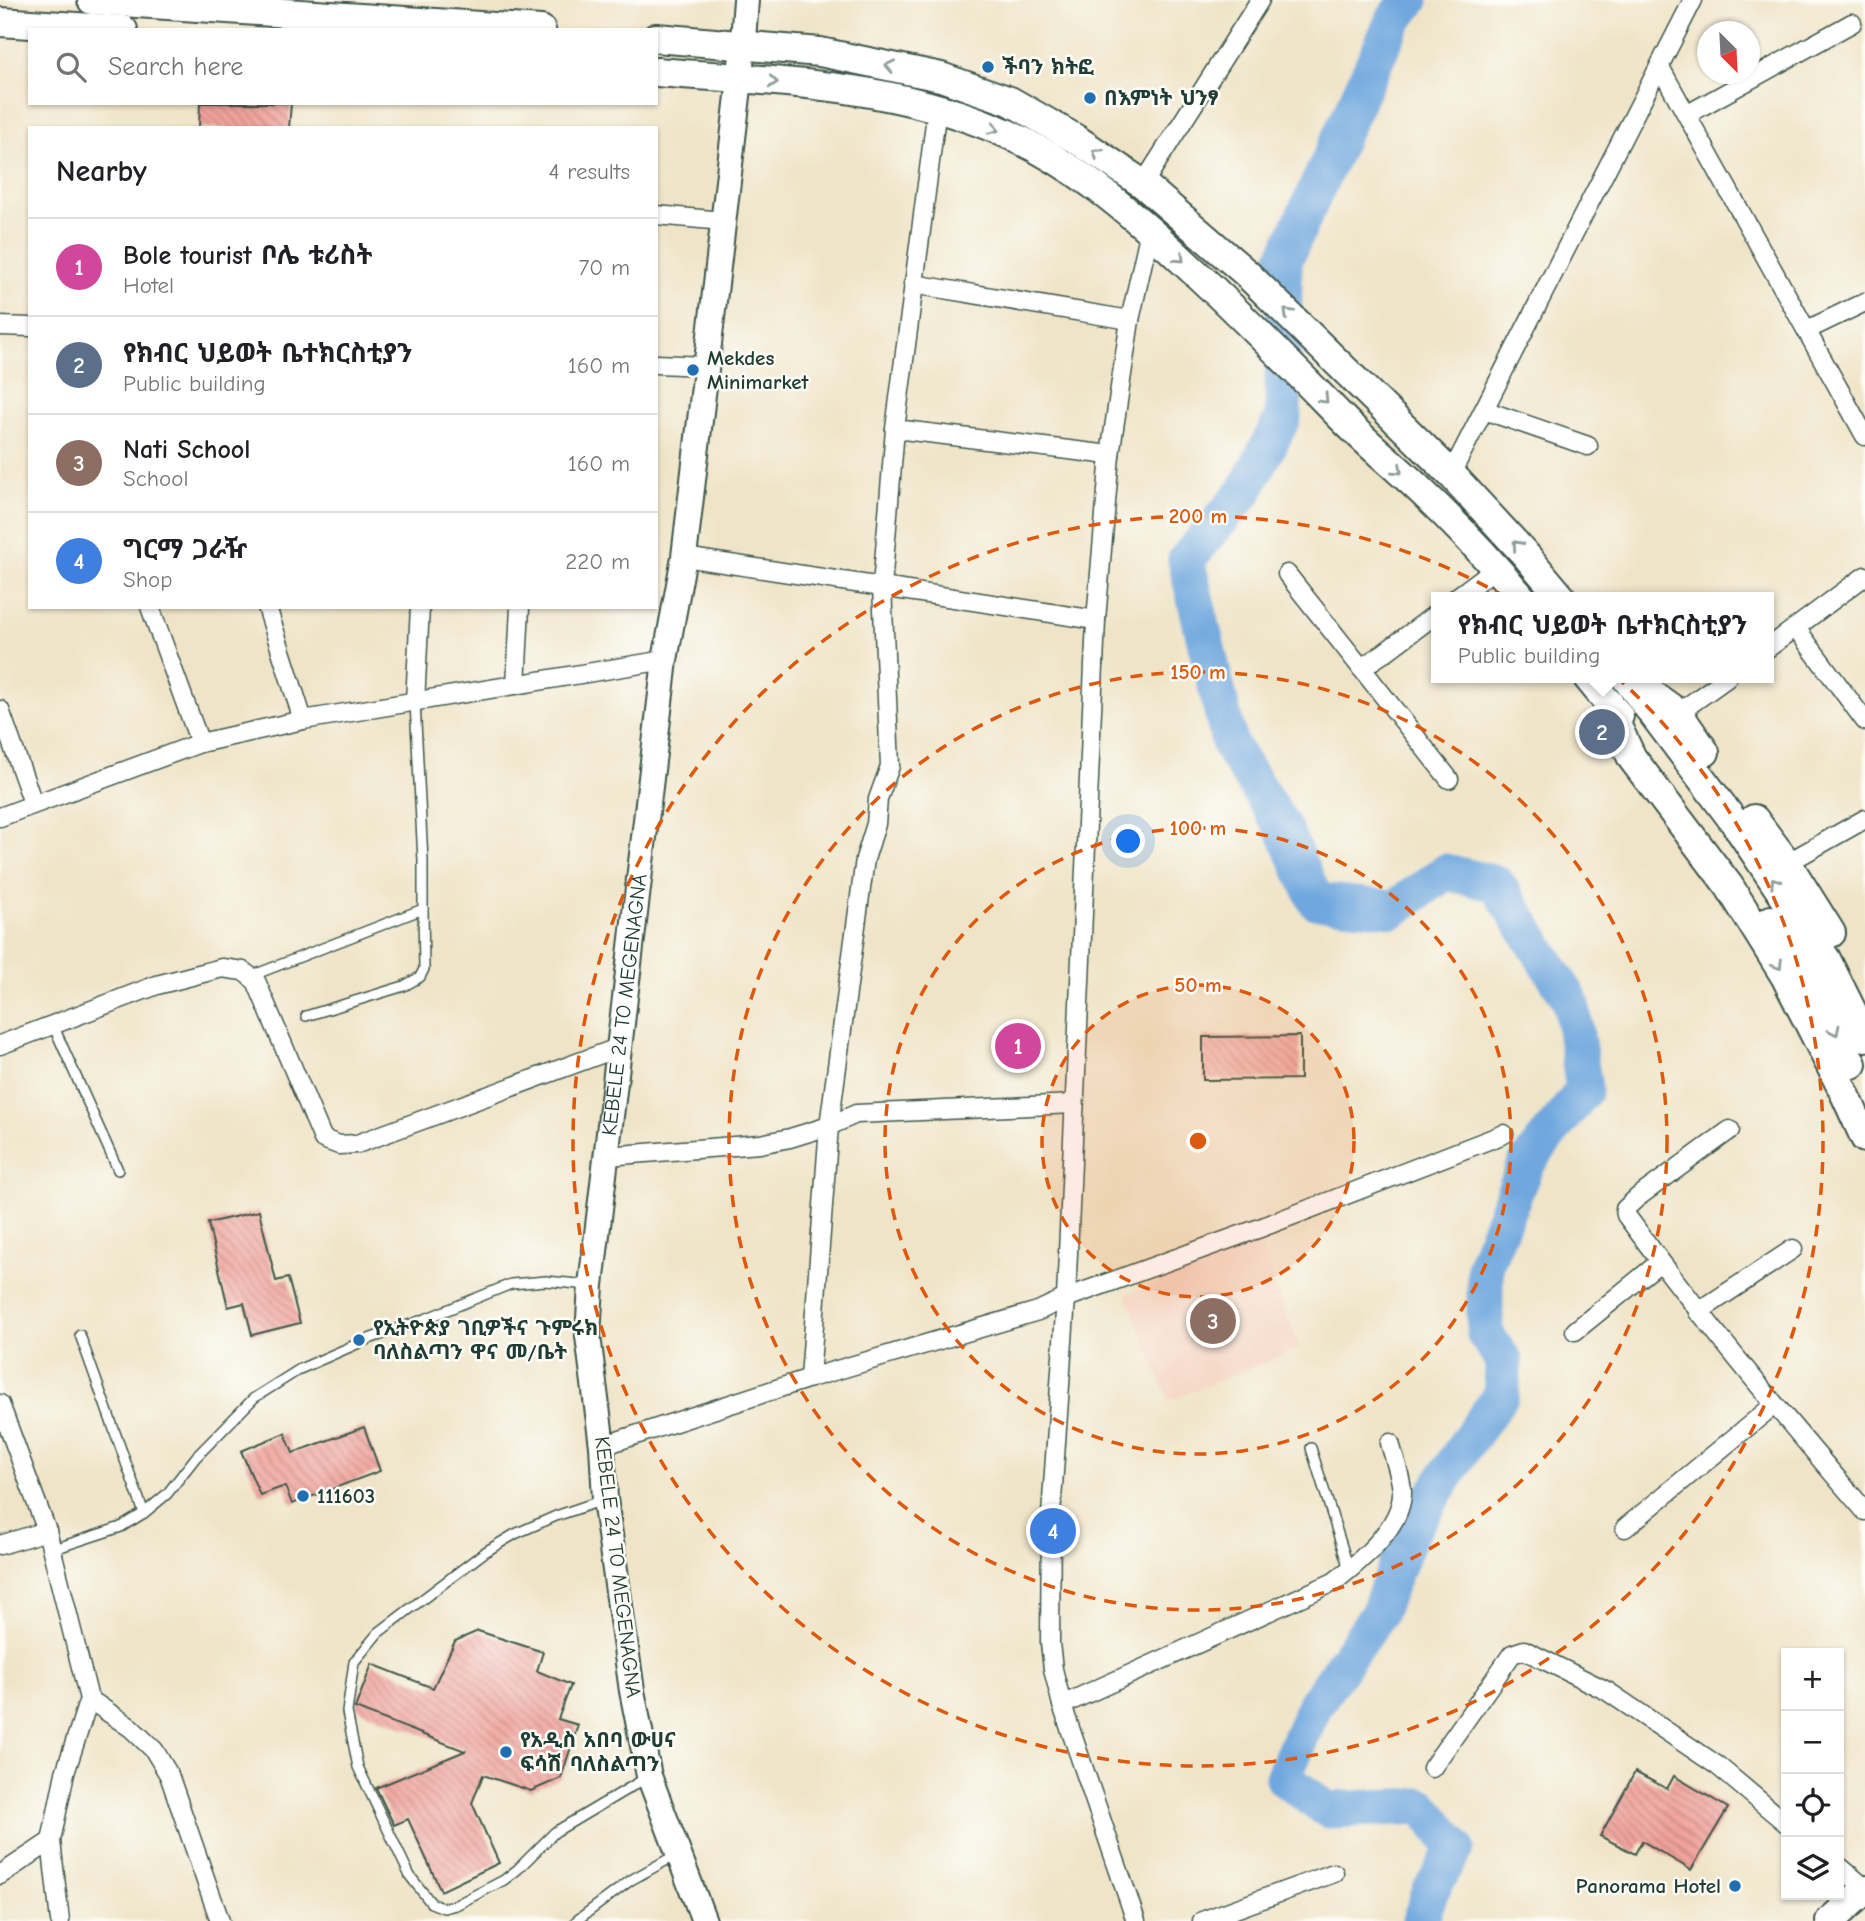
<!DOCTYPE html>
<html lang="en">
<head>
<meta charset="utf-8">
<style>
  :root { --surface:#fff; --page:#f2f2f2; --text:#202124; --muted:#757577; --line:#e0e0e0; --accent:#1a73e8 }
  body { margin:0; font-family:"Comic Neue","Noto Sans Ethiopic",sans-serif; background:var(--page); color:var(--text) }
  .controls { position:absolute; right:21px; bottom:21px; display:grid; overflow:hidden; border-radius:0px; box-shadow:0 2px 5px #0004 }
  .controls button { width:63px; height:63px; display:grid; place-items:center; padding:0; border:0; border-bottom:2px solid var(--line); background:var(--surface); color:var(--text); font:35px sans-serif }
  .compass { position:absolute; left:1697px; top:21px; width:63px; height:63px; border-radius:50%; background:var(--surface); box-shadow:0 2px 5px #0004; rotate:156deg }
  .you { position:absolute; left:1129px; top:842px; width:24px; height:24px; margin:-18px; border:5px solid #fff; border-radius:50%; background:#1a73e8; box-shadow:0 0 0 10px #1a73e833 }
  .badge { display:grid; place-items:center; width:46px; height:46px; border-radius:50%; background:var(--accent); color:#fff; font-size:23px; font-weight:700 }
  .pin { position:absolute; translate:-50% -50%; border:4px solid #fff; box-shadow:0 2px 7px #0006 }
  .popup { position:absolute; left:1431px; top:592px; width:343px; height:91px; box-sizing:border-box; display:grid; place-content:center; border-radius:0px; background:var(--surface); filter:drop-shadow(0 2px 5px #0005); font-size:23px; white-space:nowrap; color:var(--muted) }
  .popup b { font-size:26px; color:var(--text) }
  .popup::after { content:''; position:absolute; left:50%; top:100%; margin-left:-14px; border:14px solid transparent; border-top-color:var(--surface) }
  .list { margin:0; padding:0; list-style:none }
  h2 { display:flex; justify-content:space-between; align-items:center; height:91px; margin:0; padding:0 28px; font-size:30px }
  h2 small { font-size:23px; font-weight:400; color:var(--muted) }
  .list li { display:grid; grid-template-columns:46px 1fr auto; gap:21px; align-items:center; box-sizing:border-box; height:98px; padding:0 28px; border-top:2px solid var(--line) }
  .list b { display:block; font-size:26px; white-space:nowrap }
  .list p { margin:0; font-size:23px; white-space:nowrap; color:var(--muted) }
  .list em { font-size:23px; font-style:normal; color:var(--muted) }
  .icon { flex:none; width:38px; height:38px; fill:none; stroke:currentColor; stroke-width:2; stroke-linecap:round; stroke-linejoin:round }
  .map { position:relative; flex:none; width:1865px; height:1921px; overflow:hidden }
  .search { position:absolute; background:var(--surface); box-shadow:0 2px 5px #0004; left:28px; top:28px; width:630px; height:77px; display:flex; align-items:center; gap:18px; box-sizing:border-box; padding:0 24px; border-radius:0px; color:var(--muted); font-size:26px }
  .panel { position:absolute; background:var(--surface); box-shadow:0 2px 5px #0004; left:28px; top:126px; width:630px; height:483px; border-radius:0px }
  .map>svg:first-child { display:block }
  .built { fill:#f4d3c0 }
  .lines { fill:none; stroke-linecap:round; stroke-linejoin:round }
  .river { stroke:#70a7de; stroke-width:37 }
  .building { fill:url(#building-back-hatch) }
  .lane-casing { stroke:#3e564a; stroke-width:12 }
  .street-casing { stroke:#3e564a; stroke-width:21 }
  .secondary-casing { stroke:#3e564a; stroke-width:28 }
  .primary-casing { stroke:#3e564a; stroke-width:32 }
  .lane { stroke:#fff; stroke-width:9 }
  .street { stroke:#fff; stroke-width:18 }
  .secondary { stroke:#fff; stroke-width:24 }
  .primary { stroke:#fff; stroke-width:28 }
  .oneway { stroke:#8f9e9a }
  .ring { fill:none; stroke:#de580e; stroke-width:3.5; stroke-dasharray:12 9 }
  .poi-dot { fill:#1f6fb2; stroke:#fdfcf7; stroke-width:2.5 }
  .labels { text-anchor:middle; stroke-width:5; stroke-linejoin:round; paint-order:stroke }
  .poi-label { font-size:21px; font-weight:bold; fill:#1f3d34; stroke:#fdfcf7; text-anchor:start }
  .street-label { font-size:21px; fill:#1f3d34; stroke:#fdfcf7 }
  .centre { fill:#de580e; stroke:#fdfcf7; stroke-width:3.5 }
  .ring-label { font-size:21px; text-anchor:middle; font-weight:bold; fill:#de580e; stroke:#fdfcf7; stroke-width:5; stroke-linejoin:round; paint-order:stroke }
</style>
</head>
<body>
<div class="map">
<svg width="1865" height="1921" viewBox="0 0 1865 1921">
  <defs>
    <pattern id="building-back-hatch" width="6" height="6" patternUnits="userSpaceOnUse" patternTransform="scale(1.75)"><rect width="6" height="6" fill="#f1a29b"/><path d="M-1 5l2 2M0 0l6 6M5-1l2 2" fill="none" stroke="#c3857f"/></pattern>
  </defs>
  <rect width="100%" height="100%" fill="#fdfcf7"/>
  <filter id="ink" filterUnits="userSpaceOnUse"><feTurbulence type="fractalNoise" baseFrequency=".0143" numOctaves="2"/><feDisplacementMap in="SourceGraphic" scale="14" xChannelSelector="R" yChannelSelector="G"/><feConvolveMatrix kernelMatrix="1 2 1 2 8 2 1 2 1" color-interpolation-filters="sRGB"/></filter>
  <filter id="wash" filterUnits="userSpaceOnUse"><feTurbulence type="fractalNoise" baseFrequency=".00686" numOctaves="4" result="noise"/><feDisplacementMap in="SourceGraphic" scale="28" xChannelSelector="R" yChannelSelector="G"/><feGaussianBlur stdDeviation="1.57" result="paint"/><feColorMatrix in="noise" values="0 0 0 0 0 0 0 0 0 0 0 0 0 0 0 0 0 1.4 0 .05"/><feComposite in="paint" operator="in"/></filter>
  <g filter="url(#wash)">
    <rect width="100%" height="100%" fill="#efe4c7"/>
    <path class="built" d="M1258 1242 1300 1348 1169 1401 1126 1295Z"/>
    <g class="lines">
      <path class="river" d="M1410 0 1393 21 1284 260 1283 417 1245 491 1186 560 1230 745 1282 826 1316 901 1394 909 1446 872 1497 884 1571 1001 1584 1090 1526 1164 1485 1265V1334L1504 1360 1501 1395 1468 1441 1409 1534 1378 1614 1315 1704 1283 1778 1328 1810 1422 1806 1456 1848 1431 1890 1420 1921"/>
    </g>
    <g id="blocks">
      <g class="building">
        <path d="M200 103H291L289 128H199Z"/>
        <path d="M1300 1036V1079L1203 1080V1037Z"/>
        <path d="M259 1211 276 1281 288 1278 300 1323 252 1335 244 1303 228 1307 208 1223Z"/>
        <path d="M364 1427 380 1471 292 1504 285 1486 260 1495 241 1451 285 1433 293 1453Z"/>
        <path d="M478 1631 543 1652 537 1671 571 1685 558 1719 578 1725 561 1778 531 1791 483 1775 472 1803 499 1863 441 1891 408 1819 394 1825 376 1788 465 1751 355 1708 372 1664 433 1688 455 1641Z"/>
        <path d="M1635 1772 1667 1789 1674 1776 1728 1808 1691 1870 1642 1841 1635 1854 1600 1836Z"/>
      </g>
    </g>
  </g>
  <g filter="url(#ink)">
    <use href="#blocks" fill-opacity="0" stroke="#3e564a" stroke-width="2"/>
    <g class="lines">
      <g class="lane-casing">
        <g id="lane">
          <path d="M251 976 423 909V861L415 702"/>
          <path d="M306 1016 404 986 420 977 424 969 423 909"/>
          <path d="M53 1025 118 1170"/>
          <path d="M80 1335 144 1513"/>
          <path d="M1311 1448 1349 1569"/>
          <path d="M603 1500 556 1516 515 1534 485 1552 378 1633 354 1662 347 1712 358 1767 410 1876 431 1903 444 1908 456 1905 504 1880 518 1869 555 1832 646 1778"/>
          <path d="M51 1550 121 1527 144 1513 167 1494 196 1457 254 1398 300 1369 366 1340 420 1321 511 1284 546 1281 589 1285"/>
          <path d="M576 1921 631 1880 676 1855"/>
        </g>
      </g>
      <g class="street-casing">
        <g id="street">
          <path d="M1660 67 1865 436"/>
          <path d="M937 108 895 429 882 587 1096 620"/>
          <path d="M1688 114 1852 23"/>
          <path d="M1143 184 1260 0"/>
          <path d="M656 215 723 221"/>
          <path d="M913 284 1130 320"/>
          <path d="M0 326 30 327"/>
          <path d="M1807 330 1865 302"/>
          <path d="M656 364 706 366"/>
          <path d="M1484 410 1588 446"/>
          <path d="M895 429 1110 455"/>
          <path d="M1451 474 1693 0"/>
          <path d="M684 557 882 587 890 766 878 799 876 824 865 859 829 1126 810 1378"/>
          <path d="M1287 574 1449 779"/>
          <path d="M1457 597 1496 568"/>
          <path d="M150 607 200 743"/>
          <path d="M267 607 303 720"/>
          <path d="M1796 628 1865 721"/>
          <path d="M1768 648 1865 576"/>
          <path d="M1361 668 1384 653 1436 614"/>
          <path d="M516 685 520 607"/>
          <path d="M415 702 420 607"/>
          <path d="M0 710 33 803"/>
          <path d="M1678 713 1727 678"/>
          <path d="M0 817 200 743 303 720 665 660"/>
          <path d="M1787 863 1865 819"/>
          <path d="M0 1045 157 985 222 968 243 971 256 981 323 1139 339 1145 357 1144 620 1047"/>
          <path d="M1730 1130 1638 1197 1625 1209 1626 1215C1701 1318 1782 1415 1865 1511"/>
          <path d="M607 1156 760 1144 790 1138 829 1126 856 1114 1074 1104"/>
          <path d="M1698 1312 1793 1249"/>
          <path d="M1575 1331 1660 1262"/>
          <path d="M0 1404 47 1531 89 1699 65 1773 51 1841 60 1921"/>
          <path d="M602 1446 810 1378 1038 1311 1066 1298 1260 1228 1504 1134"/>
          <path d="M1625 1528 1774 1405"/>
          <path d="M0 1545 47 1531"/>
          <path d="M89 1699 131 1728 154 1750 169 1775 220 1921"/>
          <path d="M1062 1705 1334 1582C1358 1563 1403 1527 1402 1491 1401 1476 1394 1458 1390 1443"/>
          <path d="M1432 1768 1512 1654 1524 1650 1607 1691 1718 1766 1786 1823"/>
          <path d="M1839 1866 1865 1888"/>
          <path d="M0 1875 51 1841"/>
          <path d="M1136 1921 1062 1705 1053 1669 1050 1643 1051 1515 1066 1298 1096 620 1110 455 1130 320 1150 230"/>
          <path d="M1202 1921 1334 1873"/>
        </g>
      </g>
      <g class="secondary-casing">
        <g id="secondary">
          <path id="s1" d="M704 1921 649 1776 632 1691 605 1499 602 1446 588 1336 591 1285 665 660 684 557 740 79 746 0"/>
        </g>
      </g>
      <g class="primary-casing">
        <g id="primary">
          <path d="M92 0 541 30"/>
          <path d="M0 22 123 30"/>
          <path d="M656 38 820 52 941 77 1010 101 1076 139 1143 184 1246 273 1451 474 1524 553 1561 597"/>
          <path d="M656 72C770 81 887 83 994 128 1069 159 1129 210 1187 265 1242 315 1293 368 1345 421 1369 445 1395 466 1419 489 1455 523 1489 559 1521 597"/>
          <path d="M1588 678 1619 716"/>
          <path d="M1626 678 1735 823 1826 959 1865 1037"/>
          <path d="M1647 691 1678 713 1705 752"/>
          <path d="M1609 703 1616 724 1632 758 1729 886 1785 976 1843 1090 1865 1138"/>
          <path d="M1754 819 1787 863 1831 933"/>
          <path d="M1771 920 1805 970 1852 1064"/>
          <path d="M1830 1921 1865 1890"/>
        </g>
      </g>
      <use href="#lane" class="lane"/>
      <use href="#street" class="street"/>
      <use href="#secondary" class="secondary"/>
      <use href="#primary" class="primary"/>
    </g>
    <defs><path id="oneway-chevron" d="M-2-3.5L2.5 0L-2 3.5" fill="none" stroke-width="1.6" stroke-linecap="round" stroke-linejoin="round" transform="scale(1.75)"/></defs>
    <g class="oneway">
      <use href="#oneway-chevron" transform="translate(890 66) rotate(-168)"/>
      <use href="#oneway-chevron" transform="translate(773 82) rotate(5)"/>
      <use href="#oneway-chevron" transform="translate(994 129) rotate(23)"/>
      <use href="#oneway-chevron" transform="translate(1097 153) rotate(-146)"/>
      <use href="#oneway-chevron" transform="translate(1180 258) rotate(43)"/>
      <use href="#oneway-chevron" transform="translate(1288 313) rotate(-136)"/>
      <use href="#oneway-chevron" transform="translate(1324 399) rotate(45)"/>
      <use href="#oneway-chevron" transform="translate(1398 470) rotate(43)"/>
      <use href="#oneway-chevron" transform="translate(1517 545) rotate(-132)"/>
      <use href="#oneway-chevron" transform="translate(1775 882) rotate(-124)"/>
      <use href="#oneway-chevron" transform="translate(1778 965) rotate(58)"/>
      <use href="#oneway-chevron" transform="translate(1835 1031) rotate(64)"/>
    </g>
  </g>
  <circle cx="1198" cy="1141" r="156" fill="#de580e" fill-opacity=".12"/>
  <g class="ring">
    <circle cx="1198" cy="1141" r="156"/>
    <circle cx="1198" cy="1141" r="313"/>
    <circle cx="1198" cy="1141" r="469"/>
    <circle cx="1198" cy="1141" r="625"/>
  </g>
  <g class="poi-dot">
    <circle cx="988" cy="67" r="7"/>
    <circle cx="1090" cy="98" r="7"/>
    <circle cx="693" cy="370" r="7"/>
    <circle cx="359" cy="1340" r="7"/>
    <circle cx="303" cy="1496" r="7"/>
    <circle cx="506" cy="1752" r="7"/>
    <circle cx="1735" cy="1886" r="7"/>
  </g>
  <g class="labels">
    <g class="poi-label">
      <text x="1002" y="74">ችባን ክትፎ</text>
      <text x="1104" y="105">በእምነት ህንፃ</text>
      <text x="707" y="365">Mekdes<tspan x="707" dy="24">Minimarket</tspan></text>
      <text x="373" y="1335">የኢትዮጵያ ገቢዎችና ጉምሩክ<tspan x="373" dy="24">ባለስልጣን ዋና መ/ቤት</tspan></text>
      <text x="317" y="1503">111603</text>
      <text x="520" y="1747">የአዲስ አበባ ውሀና<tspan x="520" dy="24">ፍሳሽ ባለስልጣን</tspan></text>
      <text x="1721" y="1893" text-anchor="end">Panorama Hotel</text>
    </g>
    <g class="street-label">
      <text dy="7" stroke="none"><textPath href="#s1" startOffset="933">KEBELE 24 TO MEGENAGNA</textPath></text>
      <text transform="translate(618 1567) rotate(83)" y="7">KEBELE 24 TO MEGENAGNA</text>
    </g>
  </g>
  <circle cx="1198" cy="1141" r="10" class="centre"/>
  <g class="ring-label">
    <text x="1198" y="523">200 m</text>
    <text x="1198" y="679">150 m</text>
    <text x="1198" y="835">100 m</text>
    <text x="1198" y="992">50 m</text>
  </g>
</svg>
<div class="controls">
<button>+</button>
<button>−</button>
<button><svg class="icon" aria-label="locate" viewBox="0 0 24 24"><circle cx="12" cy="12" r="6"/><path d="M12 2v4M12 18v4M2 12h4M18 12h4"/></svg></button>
<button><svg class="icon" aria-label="layers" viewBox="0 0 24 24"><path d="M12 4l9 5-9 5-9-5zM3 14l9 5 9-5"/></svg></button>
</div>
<svg class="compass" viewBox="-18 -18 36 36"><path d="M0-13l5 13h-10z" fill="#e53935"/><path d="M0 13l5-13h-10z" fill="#757577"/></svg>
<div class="you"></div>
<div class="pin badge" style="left:1018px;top:1046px;background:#d1479c">1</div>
<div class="pin badge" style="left:1602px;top:732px;background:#5c6f8a">2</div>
<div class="popup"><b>የክብር ህይወት ቤተክርስቲያን</b>Public building</div>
<div class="pin badge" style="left:1213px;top:1321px;background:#8d6e63">3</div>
<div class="pin badge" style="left:1053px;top:1531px;background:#3f7fe0">4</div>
<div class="search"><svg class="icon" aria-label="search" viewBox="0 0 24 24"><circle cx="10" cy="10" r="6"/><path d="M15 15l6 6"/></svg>Search here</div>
<section class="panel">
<h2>Nearby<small>4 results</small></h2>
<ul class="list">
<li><span class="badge" style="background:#d1479c">1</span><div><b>Bole tourist ቦሌ ቱሪስት</b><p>Hotel</p></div><em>70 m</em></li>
<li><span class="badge" style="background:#5c6f8a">2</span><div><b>የክብር ህይወት ቤተክርስቲያን</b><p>Public building</p></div><em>160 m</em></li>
<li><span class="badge" style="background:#8d6e63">3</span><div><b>Nati School</b><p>School</p></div><em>160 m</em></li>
<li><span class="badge" style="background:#3f7fe0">4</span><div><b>ግርማ ጋራዥ</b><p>Shop</p></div><em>220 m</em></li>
</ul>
</section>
</div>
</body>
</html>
